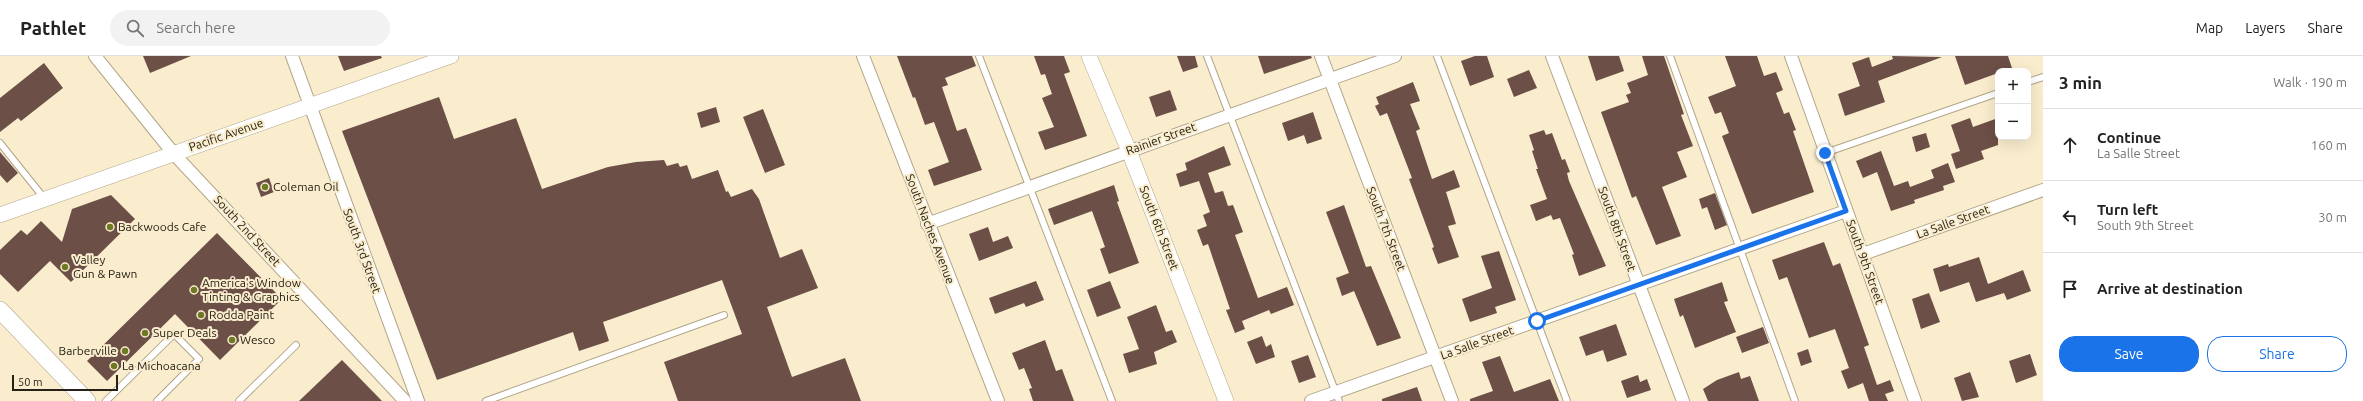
<!DOCTYPE html>
<html lang="en">
<head>
<meta charset="utf-8">
<style>
  :root { --surface:#fff; --page:#f2f2f2; --text:#222; --muted:#767676; --line:#e0e0e0; --accent:#1a73e8 }
  body { margin:0; font-family:Ubuntu,sans-serif; background:var(--page); color:var(--text) }
  .controls { position:absolute; right:12px; top:12px; display:grid; overflow:hidden; border-radius:8px; box-shadow:0 4px 16px #0002 }
  .controls button { width:36px; height:36px; display:grid; place-items:center; padding:0; border:0; border-bottom:1px solid var(--line); background:var(--surface); color:var(--text); font:20px sans-serif }
  .scale { position:absolute; left:12px; bottom:10px; width:106px; box-sizing:border-box; padding-left:4px; border:2px solid #262116; border-top:0; font-size:11px; line-height:14px; white-space:nowrap; color:#262116; -webkit-text-stroke:3px #faedce; paint-order:stroke }
  .stop { position:absolute; width:12px; height:12px; margin:-9px; border:3px solid #1a73e8; border-radius:50%; background:#fff }
  .stop.end { background:#1a73e8; border-color:#fff; box-shadow:0 1px 4px #0008 }
  .list { margin:0; padding:0; list-style:none }
  h2 { display:flex; justify-content:space-between; align-items:center; height:52px; margin:0; padding:0 16px; font-size:17px }
  h2 small { font-size:13px; font-weight:400; color:var(--muted) }
  .list li { display:grid; grid-template-columns:26px 1fr auto; gap:12px; align-items:center; box-sizing:border-box; height:72px; padding:0 16px; border-top:1px solid var(--line) }
  .list b { display:block; font-size:15px; white-space:nowrap }
  .list p { margin:0; font-size:13px; white-space:nowrap; color:var(--muted) }
  .list em { font-size:13px; font-style:normal; color:var(--muted) }
  .actions { display:flex; gap:8px; padding:12px 16px }
  .actions a { flex:1; padding:9px 0; border:1px solid var(--accent); border-radius:16px; text-align:center; font-size:14px; color:var(--accent) }
  .actions .main { background:var(--accent); color:#fff }
  .icon { flex:none; width:22px; height:22px; fill:none; stroke:currentColor; stroke-width:2; stroke-linecap:round; stroke-linejoin:round }
  .map { position:relative; flex:none; width:2043px; height:345px; overflow:hidden }
  header { display:flex; align-items:center; gap:24px; box-sizing:border-box; height:56px; padding:0 20px; background:var(--surface); border-bottom:1px solid var(--line) }
  header strong { font-size:19px }
  nav { display:flex; gap:22px; margin-inline-start:auto; font-size:14px }
  .search { width:280px; height:36px; background:var(--page); display:flex; align-items:center; gap:10px; box-sizing:border-box; padding:0 14px; border-radius:22px; color:var(--muted); font-size:15px }
  main { display:flex }
  aside { flex:1; background:var(--surface) }
  .map>svg:first-child { display:block }
  .building { fill:#6c4f47 }
  .lines { fill:none; stroke-linecap:round; stroke-linejoin:round }
  .service-casing { stroke:#b1a589; stroke-width:8 }
  .minor-casing { stroke:#b1a589; stroke-width:14 }
  .tertiary-casing { stroke:#b1a589; stroke-width:16 }
  .secondary-casing { stroke:#b1a589; stroke-width:18 }
  .service { stroke:#fff; stroke-width:6 }
  .minor { stroke:#fff; stroke-width:12 }
  .tertiary { stroke:#fff; stroke-width:15 }
  .secondary { stroke:#fff; stroke-width:17 }
  .route { stroke:#1a73e8; stroke-width:5 }
  .poi-dot { fill:#6e7925; stroke:#faedce; stroke-width:1.5 }
  .labels { text-anchor:middle; stroke-width:4; stroke-linejoin:round; paint-order:stroke }
  .street-label { font-size:12px; fill:#262116; stroke:#faedce }
  .poi-label { font-size:12px; fill:#262116; stroke:#faedce; text-anchor:start }
</style>
</head>
<body>
<header>
<strong>Pathlet</strong>
<div class="search"><svg class="icon" aria-label="search" viewBox="0 0 24 24"><circle cx="10" cy="10" r="6"/><path d="M15 15l6 6"/></svg>Search here</div>
<nav><a>Map</a><a>Layers</a><a>Share</a></nav>
</header>
<main>
<div class="map">
<svg width="2043" height="345" viewBox="0 0 2043 345">
  <rect width="100%" height="100%" fill="#faedce"/>
  <g class="building">
    <path d="M143 0H191L150 17Z"/>
    <path d="M338 0H381L382 2 344 15Z"/>
    <path d="M897 0H972L976 10 945 22 948 29 942 31 957 75 966 72 982 114 934 130 928 114 949 106 934 66 925 69 915 41 913 42Z"/>
    <path d="M1034 0H1064L1070 16 1064 18 1087 80 1045 94 1038 76 1054 71 1042 42 1052 38 1045 18 1041 19Z"/>
    <path d="M1177 0H1195L1198 11 1183 16Z"/>
    <path d="M1258 0H1311L1312 2 1264 18Z"/>
    <path d="M1475 0H1487L1494 21 1470 30 1461 5Z"/>
    <path d="M1588 0H1619L1624 15 1596 25Z"/>
    <path d="M1642 0H1664L1684 58 1681 59 1693 90 1677 96 1687 121 1662 131 1681 180 1656 189 1636 140 1632 142 1601 56 1629 46 1626 39 1631 37 1627 27 1648 19Z"/>
    <path d="M1725 0H1757L1764 20 1776 16 1783 34 1776 37 1784 58 1789 56 1796 74 1793 75 1814 136 1752 158 1722 80 1729 77 1721 56 1715 58 1708 41 1736 30Z"/>
    <path d="M1892 0 1942 1 1878 25 1885 46 1845 60 1838 38 1860 30 1852 7 1869 1 1872 11 1893 3Z"/>
    <path d="M1955 0H2008L2012 12 1998 15V17L1965 29Z"/>
    <path d="M44 7 63 32 21 65 18 62 0 76V42Z"/>
    <path d="M1529 14 1537 32 1514 41 1507 23Z"/>
    <path d="M1413 26 1420 45 1410 48 1420 73 1416 75 1432 123 1454 114 1460 131 1446 136 1456 168 1448 170 1459 201 1438 208 1432 192 1434 191 1409 123 1412 122 1387 57 1380 60 1375 50 1379 48 1376 41Z"/>
    <path d="M1170 34 1177 54 1156 61 1149 41Z"/>
    <path d="M439 41 454 83 516 62 542 133 608 111 636 106 664 104 667 110 678 107 680 111 687 109 692 123 718 114 726 136 728 135 731 141 752 133 759 143 780 202 802 193 818 232 767 251 792 321 845 302 861 345H678L664 306 742 278 722 224 603 266 609 285 579 295 573 276 437 324 342 75Z"/>
    <path d="M716 51 720 66 701 72 697 57Z"/>
    <path d="M763 53 785 109 765 117 743 61Z"/>
    <path d="M1313 56 1322 83 1307 88 1304 79 1288 85 1282 67Z"/>
    <path d="M1970 62 1973 71 1998 62V89L1981 95 1984 103 1956 113 1951 98 1960 95 1951 69Z"/>
    <path d="M1544 74 1546 79 1552 77 1562 104 1565 103 1570 116 1567 117 1569 125 1606 210 1579 220 1572 199 1574 198 1560 162 1553 164 1551 159 1536 165 1530 149 1547 143 1536 113H1538L1532 95 1534 94 1529 79Z"/>
    <path d="M1926 77 1930 91 1916 96 1912 81Z"/>
    <path d="M1224 90 1231 109 1208 117 1215 137 1223 135 1228 150 1233 149 1243 176 1235 179 1258 242 1287 231 1294 249 1271 258 1269 254 1242 265 1245 273 1235 277 1226 254 1230 253 1208 188 1203 190 1197 174 1207 170 1203 159 1210 156 1199 125 1180 131 1176 118 1187 114 1185 107Z"/>
    <path d="M1881 95 1894 130 1908 125 1910 131 1934 122 1931 114 1948 107 1955 126 1943 130 1944 134 1914 144 1915 147 1891 155 1877 116 1863 122 1856 105Z"/>
    <path d="M0 96 18 117 7 127 0 119Z"/>
    <path d="M269 122 274 136 261 141 256 127Z"/>
    <path d="M1114 129 1119 145 1117 146 1139 207 1109 218 1100 193 1105 191 1092 155 1054 169 1048 153Z"/>
    <path d="M1715 137 1727 169 1715 174 1707 151 1702 153 1699 143Z"/>
    <path d="M111 139 135 163 71 226 50 205 18 236 0 218V194L21 174 27 179 41 165 62 186 72 153Z"/>
    <path d="M1344 149 1366 211 1371 210 1401 282 1377 290 1354 235 1342 240 1336 222 1349 217 1326 156Z"/>
    <path d="M988 171 993 186 1008 180 1013 192 979 205 969 178Z"/>
    <path d="M217 177 282 243 220 304 175 258 107 325 87 305Z"/>
    <path d="M1824 186 1833 210 1840 207 1869 289 1864 291 1877 329 1890 324 1894 335 1885 338 1888 345H1869L1863 327 1848 333 1841 315 1849 312 1835 273 1809 282 1787 221 1779 224 1772 204Z"/>
    <path d="M1499 195 1516 244 1495 251 1497 257 1470 266 1462 243 1492 232 1481 200Z"/>
    <path d="M1979 201 1988 228 2023 214 2031 235 2007 244 2004 237 1976 246 1969 226 1940 236 1933 213 1948 208 1949 211Z"/>
    <path d="M1036 225 1044 244 1026 251 1024 247 995 258 989 242Z"/>
    <path d="M1110 225 1121 252 1097 261 1087 234Z"/>
    <path d="M1722 226 1728 245 1724 246 1736 276 1695 292 1683 259 1680 261 1674 243Z"/>
    <path d="M1929 237 1940 266 1921 273 1912 243Z"/>
    <path d="M1156 249 1166 276 1172 274 1177 286 1154 296 1157 308 1129 317 1123 298 1139 293 1127 261Z"/>
    <path d="M1616 268 1627 299 1607 306 1603 294 1586 300 1579 281Z"/>
    <path d="M1763 271 1769 287 1742 297 1736 281Z"/>
    <path d="M1262 280 1266 291 1271 288 1275 301 1256 308 1247 286Z"/>
    <path d="M1045 284 1056 315 1062 313 1074 345H1033L1029 333 1032 332 1024 312 1019 314 1012 297Z"/>
    <path d="M1808 293 1812 306 1801 310 1797 297Z"/>
    <path d="M2030 298 2037 319 2016 327 2009 305Z"/>
    <path d="M1308 299 1316 321 1299 327 1291 305Z"/>
    <path d="M1500 300 1514 336 1550 323 1559 345H1470V343L1493 335 1482 306Z"/>
    <path d="M342 304 382 345H299Z"/>
    <path d="M1739 316 1741 323 1750 320 1759 345H1708L1703 333 1717 324Z"/>
    <path d="M1970 316 1979 341 1962 345 1954 322Z"/>
    <path d="M1638 319 1640 326 1647 323 1651 334 1627 342 1621 325Z"/>
    <path d="M1417 331 1422 345H1382V343Z"/>
  </g>
  <g class="lines">
    <g class="service-casing">
      <g id="service">
        <path d="M979 0 1112 345"/>
        <path d="M1207 0 1339 345"/>
        <path d="M1437 0 1567 345"/>
        <path d="M1670 0 1795 345"/>
        <path d="M2028 26 2043 21"/>
        <path d="M0 87 44 142"/>
        <path d="M1825 97 1998 37"/>
        <path d="M106 345 174 278 199 303 157 345"/>
        <path d="M239 345 296 289"/>
        <path d="M486 345 724 259"/>
      </g>
    </g>
    <g class="minor-casing">
      <g id="minor">
        <path d="M95 0 174 98 405 345"/>
        <path d="M292 0 418 345"/>
        <path d="M863 0 998 345"/>
        <path d="M1321 0 1452 345"/>
        <path d="M1552 0 1683 345"/>
        <path d="M1791 0 1915 345"/>
        <path d="M927 168 1395 0"/>
        <path d="M1863 198 2043 134"/>
        <path d="M1311 345 1846 155"/>
      </g>
    </g>
    <g class="tertiary-casing">
      <g id="tertiary">
        <path d="M1089 0 1129 95 1226 345"/>
        <path d="M0 159 451 0"/>
      </g>
    </g>
    <g class="secondary-casing">
      <path id="secondary" d="M0 254 87 345"/>
    </g>
    <use href="#service" class="service"/>
    <use href="#minor" class="minor"/>
    <use href="#tertiary" class="tertiary"/>
    <use href="#secondary" class="secondary"/>
  </g>
  <g class="lines">
    <path class="route" d="M1537 265 1846 155 1825 97"/>
  </g>
  <g class="poi-dot">
    <circle cx="265" cy="131" r="4"/>
    <circle cx="110" cy="171" r="4"/>
    <circle cx="65" cy="211" r="4"/>
    <circle cx="194" cy="234" r="4"/>
    <circle cx="201" cy="259" r="4"/>
    <circle cx="145" cy="277" r="4"/>
    <circle cx="232" cy="284" r="4"/>
    <circle cx="125" cy="295" r="4"/>
    <circle cx="114" cy="310" r="4"/>
  </g>
  <g class="labels">
    <g class="street-label">
      <text transform="translate(226 79) rotate(-19)" y="4">Pacific Avenue</text>
      <text transform="translate(1161 83) rotate(-20)" y="4">Rainier Street</text>
      <text transform="translate(1953 166) rotate(-20)" y="4">La Salle Street</text>
      <text transform="translate(1159 172) rotate(69)" y="4">South 6th Street</text>
      <text transform="translate(930 173) rotate(69)" y="4">South Naches Avenue</text>
      <text transform="translate(1386 173) rotate(69)" y="4">South 7th Street</text>
      <text transform="translate(1617 173) rotate(70)" y="4">South 8th Street</text>
      <text transform="translate(247 175) rotate(47)" y="4">South 2nd Street</text>
      <text transform="translate(362 195) rotate(70)" y="4">South 3rd Street</text>
      <text transform="translate(1865 206) rotate(70)" y="4">South 9th Street</text>
      <text transform="translate(1477 287) rotate(-20)" y="4">La Salle Street</text>
    </g>
    <g class="poi-label">
      <text x="273" y="135">Coleman Oil</text>
      <text x="118" y="175">Backwoods Cafe</text>
      <text x="73" y="208">Valley<tspan x="73" dy="14">Gun &amp; Pawn</tspan></text>
      <text x="202" y="231">America's Window<tspan x="202" dy="14">Tinting &amp; Graphics</tspan></text>
      <text x="209" y="263">Rodda Paint</text>
      <text x="153" y="281">Super Deals</text>
      <text x="240" y="288">Wesco</text>
      <text x="117" y="299" text-anchor="end">Barberville</text>
      <text x="122" y="314">La Michoacana</text>
    </g>
  </g>
</svg>
<div class="controls">
<button>+</button>
<button>−</button>
</div>
<div class="scale">50 m</div>
<div class="stop" style="left:1537px;top:265px"></div>
<div class="stop end" style="left:1825px;top:97px"></div>
</div>
<aside>
<h2>3 min<small>Walk · 190 m</small></h2>
<ul class="list">
<li><svg class="icon" aria-label="ahead" viewBox="0 0 24 24"><path d="M12 20V5M6 11l6-6 6 6"/></svg><div><b>Continue</b><p>La Salle Street</p></div><em>160 m</em></li>
<li><svg class="icon" aria-label="left" viewBox="0 0 24 24"><path d="M17 20v-9H6M10 6l-5 5 5 5"/></svg><div><b>Turn left</b><p>South 9th Street</p></div><em>30 m</em></li>
<li><svg class="icon" aria-label="arrive" viewBox="0 0 24 24"><path d="M6 21V4h12l-3 4 3 4H6"/></svg><div><b>Arrive at destination</b></div></li>
</ul>
<div class="actions"><a class="main">Save</a><a>Share</a></div>
</aside>
</main>
</body>
</html>
